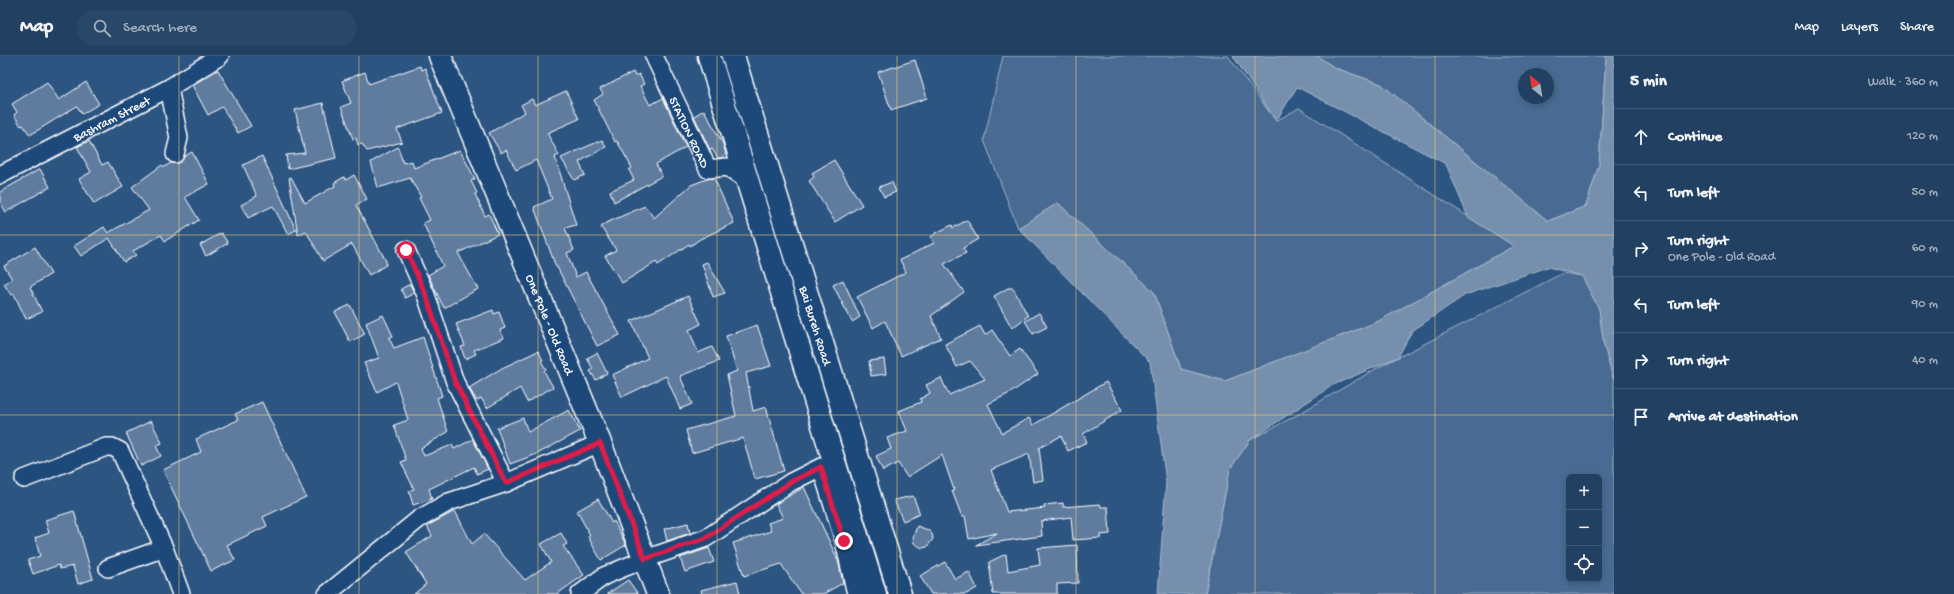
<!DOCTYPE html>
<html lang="en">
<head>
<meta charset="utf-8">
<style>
  :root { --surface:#214062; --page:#294768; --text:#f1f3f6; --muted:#a2afbe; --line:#3e5977 }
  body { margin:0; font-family:"Gochi Hand",sans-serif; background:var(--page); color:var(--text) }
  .controls { position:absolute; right:12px; bottom:12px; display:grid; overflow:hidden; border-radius:6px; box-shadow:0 2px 6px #0003 }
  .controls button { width:36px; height:36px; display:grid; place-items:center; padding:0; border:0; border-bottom:1px solid var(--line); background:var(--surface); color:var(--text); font:20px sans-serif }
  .compass { position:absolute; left:1518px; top:12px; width:36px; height:36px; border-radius:50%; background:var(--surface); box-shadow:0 2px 6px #0003; rotate:330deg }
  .stop { position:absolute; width:12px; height:12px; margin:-9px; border:3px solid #e11d48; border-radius:50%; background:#fff }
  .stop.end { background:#e11d48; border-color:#fff; box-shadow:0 1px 4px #0008 }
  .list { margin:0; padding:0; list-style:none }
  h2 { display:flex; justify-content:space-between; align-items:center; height:52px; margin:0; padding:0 16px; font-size:17px }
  h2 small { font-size:13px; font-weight:400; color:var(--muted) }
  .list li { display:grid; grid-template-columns:26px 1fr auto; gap:12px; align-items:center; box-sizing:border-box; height:56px; padding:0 16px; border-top:1px solid var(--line) }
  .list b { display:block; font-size:15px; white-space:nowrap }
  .list p { margin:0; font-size:13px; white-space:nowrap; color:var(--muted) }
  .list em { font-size:13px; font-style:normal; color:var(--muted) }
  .icon { flex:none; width:22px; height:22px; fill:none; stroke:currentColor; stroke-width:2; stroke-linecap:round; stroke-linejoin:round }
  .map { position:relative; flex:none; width:1614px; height:538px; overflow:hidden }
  header { display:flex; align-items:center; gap:24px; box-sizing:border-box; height:56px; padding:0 20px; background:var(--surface); border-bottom:1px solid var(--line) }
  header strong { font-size:19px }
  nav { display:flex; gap:22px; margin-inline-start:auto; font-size:14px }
  .search { width:280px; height:36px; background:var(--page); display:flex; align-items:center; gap:10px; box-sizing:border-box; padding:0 14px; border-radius:22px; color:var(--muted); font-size:15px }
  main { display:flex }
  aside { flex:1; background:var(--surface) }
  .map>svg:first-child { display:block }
  .green { fill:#486b92; stroke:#a4b5c8; fill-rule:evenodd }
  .water { fill:#748fad; stroke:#acbcce }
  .building { fill:#5e7c9f; stroke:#fff }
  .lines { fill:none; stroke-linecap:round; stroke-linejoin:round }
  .minor-casing { stroke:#fff; stroke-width:20 }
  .tertiary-casing { stroke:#fff; stroke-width:25 }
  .trunk-casing { stroke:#fff; stroke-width:25 }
  .minor { stroke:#1f4a7a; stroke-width:17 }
  .tertiary { stroke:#1f4a7a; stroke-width:22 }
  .trunk { stroke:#1f4a7a; stroke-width:22 }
  .route { stroke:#e11d48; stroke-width:5 }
  .grid { fill:none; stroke:#ffd166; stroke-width:1; stroke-opacity:0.55 }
  .labels { text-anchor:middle; stroke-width:3; stroke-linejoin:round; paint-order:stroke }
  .street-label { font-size:13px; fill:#fff; stroke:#1f4a7a }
</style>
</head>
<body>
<header>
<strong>Map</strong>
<div class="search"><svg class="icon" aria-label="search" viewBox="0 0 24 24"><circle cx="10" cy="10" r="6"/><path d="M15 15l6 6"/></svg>Search here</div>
<nav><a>Map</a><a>Layers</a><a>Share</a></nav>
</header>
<main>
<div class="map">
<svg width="1614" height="538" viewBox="0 0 1614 538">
  <rect width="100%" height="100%" fill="#2c5582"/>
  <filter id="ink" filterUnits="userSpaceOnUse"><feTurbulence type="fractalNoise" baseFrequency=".025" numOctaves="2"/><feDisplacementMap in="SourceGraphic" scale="8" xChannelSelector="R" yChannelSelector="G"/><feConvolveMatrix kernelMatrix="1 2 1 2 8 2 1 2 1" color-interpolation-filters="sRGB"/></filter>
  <g filter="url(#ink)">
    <g class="green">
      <path d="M1003 0H1228L1276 65 1299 52 1514 190 1377 266 1225 325 1181 313 1154 236 1058 147 1018 172 984 84Z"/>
      <path d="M1317 0H1606L1599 109 1586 150 1548 165 1381 28 1335 12ZM1524 18H1548V42H1524Z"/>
      <path d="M1563 217 1582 220 1599 253 1604 290 1614 325V538H1205L1230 413 1250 384 1295 360 1379 311ZM1569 421H1599V523H1569Z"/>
    </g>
    <path class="water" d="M1233 0H1317L1335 12 1381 28 1548 165 1586 150 1599 109 1606 0H1614V325L1604 290 1599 253 1582 220 1548 211 1465 239 1412 275 1398 301 1333 329 1250 384 1230 413 1205 538H1158L1166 426 1150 306 1018 172 1058 147 1154 236 1181 313 1225 325 1377 266 1514 190 1468 161 1446 108 1297 31 1276 65Z"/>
    <g class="building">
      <path d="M915 4 927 42 891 54 878 16Z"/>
      <path d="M420 10 421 14 425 12 442 57 397 73 402 86 367 95 362 88 358 89 356 82 353 83 341 51 351 47 342 25 365 16 369 28Z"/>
      <path d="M218 14 251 70 238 77 222 51 208 59 192 29Z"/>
      <path d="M633 16 635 20 639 18 644 28 640 30 650 49 663 42 686 91 656 108 662 120 614 146 610 135 634 124 629 114 632 112 617 85 615 86 594 44 603 38 600 33Z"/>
      <path d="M47 26 59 44 86 26 99 48 82 58 77 50 30 79 23 69 21 70 14 59 17 56 12 48Z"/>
      <path d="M566 35 579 63 547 77 559 99 555 101 576 169 565 172 574 194 567 197 576 221 586 216 620 279 597 290 557 211H556L534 151 552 143 536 104 516 114 506 94 501 97 489 77 525 56 521 49 532 43 535 49Z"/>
      <path d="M323 47 336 102 288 113 286 99 305 97 295 54Z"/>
      <path d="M704 54 723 88 726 98 721 102H718L712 93 710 94 694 60Z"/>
      <path d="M602 84 606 91 579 106 585 119 574 124 561 102Z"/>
      <path d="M89 85 102 109 108 106 123 131 94 148 79 123 91 116 77 91Z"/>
      <path d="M398 91 403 107 412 105 414 112 460 94 475 123 471 125 477 137 475 138 485 160 489 158 498 178 458 197 478 233 444 252 428 219 443 210 423 167 430 164 419 142 421 141 410 122 378 132 371 106Z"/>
      <path d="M192 96 209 128 185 141 199 164 165 185 161 179 133 195 136 199 124 206 109 182 81 200 74 190 104 171 108 177 149 154 132 131 162 109 164 111 171 107H178L185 100Z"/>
      <path d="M262 100 296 174 288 178 273 150 248 162 241 149 257 140 243 109Z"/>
      <path d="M834 104 862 149 835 166 809 125 814 121 812 117Z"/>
      <path d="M40 113 50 131 6 156 0 146V136Z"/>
      <path d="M354 119 367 143 356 149 386 205V209L369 219 352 188 323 205 306 175 298 179 289 122 291 121 305 147 335 130 334 127 344 121 346 124Z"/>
      <path d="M714 122 734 167 700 183 690 190 689 188 658 209 656 206 622 227 605 200 616 194 601 171 606 167 645 150 654 162 691 129 707 123Z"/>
      <path d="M892 126 896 136 884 141 879 131Z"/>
      <path d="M967 164 978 183 963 192 966 197 944 208 964 236 931 260 941 282 901 300 885 265 873 272 857 241 906 216 900 204 934 187 931 181 936 177 952 169 953 172Z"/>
      <path d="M221 177 228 187 206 200 200 189Z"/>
      <path d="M35 191 51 218 30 231 42 256 26 263 14 238 11 239 4 228 12 223 4 210Z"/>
      <path d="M707 206 725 237 713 241 702 208Z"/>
      <path d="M843 224 860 261 852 266 833 229Z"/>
      <path d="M410 228 414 237 405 242 401 233Z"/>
      <path d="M1008 232H1013L1028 260 1012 272 994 240Z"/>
      <path d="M688 240 701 268 689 274 698 297 712 291 719 305 680 320 692 348 680 353 666 320 622 341 612 319 648 302 631 265Z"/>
      <path d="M350 249 365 278 350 286 335 256Z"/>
      <path d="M493 254 494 258 499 256 505 272 500 274 504 282 474 294 476 298 465 303 461 291 465 290 456 268Z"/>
      <path d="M1039 257 1047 271 1033 278 1025 265Z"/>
      <path d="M383 259 393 280 389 282 394 292 423 281 442 340 437 342 448 376 421 392 424 400 452 389 454 393 473 383 488 413 477 418 474 411 429 433 432 443 413 449 409 435 414 433 401 406 406 404 394 369 408 364 396 326 377 336 364 307 379 302 366 267Z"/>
      <path d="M757 269 771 310 746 317 753 355 766 351 784 415 755 423 743 382 692 397 686 374 736 360 727 319 737 315 726 280Z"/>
      <path d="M980 270 985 279 992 274 1010 300 1020 293 1038 318 1010 337 988 348 1002 377 1029 362 1033 369 1106 326 1122 354 1083 378 1087 386 1068 395 1061 380 1039 392 1043 424 1033 426 1029 398 991 414 1007 456 1045 452 1044 449 1063 447V451L1100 448 1101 451H1108L1110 478 1100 479 1101 482 1073 484 1071 461 1041 465 1042 480 976 489 997 477 969 483 965 460 962 461 952 435 954 434 942 399 907 421 898 407 883 415 876 400 891 393 887 382 907 375 899 355 921 346 920 343 930 337 926 329 941 322 949 339 985 323 970 305 957 311 945 288Z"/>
      <path d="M538 295 543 304 541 305 546 313 544 315 553 331 527 346 520 332 487 352 481 342 477 345 469 332 502 312Z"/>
      <path d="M597 297 607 317 596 324 590 315 593 313 587 302Z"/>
      <path d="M884 303 886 318 871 320 869 305Z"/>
      <path d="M262 346 306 441 263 461 267 470 227 489 235 504 211 515 163 414 201 396 196 383 238 364 235 358Z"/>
      <path d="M569 354 580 375 537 398 510 408 497 372 523 362 528 376Z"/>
      <path d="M151 365 162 387 156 390 161 400 141 410 126 377Z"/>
      <path d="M804 431 838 504 843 527 823 538H801L781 508 744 520 733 487 771 475 768 467 783 462 776 448Z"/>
      <path d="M913 440 920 458 903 465 894 444Z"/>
      <path d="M598 443 612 467 614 465 626 489 601 504 588 481 590 479 577 455Z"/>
      <path d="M74 455 93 523 78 528 73 510 60 513 59 509 33 518 28 504 40 500 35 482 49 477 45 464Z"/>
      <path d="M455 455 472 488 484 478 525 524 551 506 541 488 561 477 567 488 563 490 584 519 557 538H414L426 528 406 496 432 480 427 470Z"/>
      <path d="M688 467 690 477 667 485 664 473Z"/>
      <path d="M917 470 928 474 932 478 933 483 927 491 922 492 914 487 913 482Z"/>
      <path d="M1077 489 1078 527 1057 528V538H993L989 506 1006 498 1008 515 1040 509 1038 492Z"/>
      <path d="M709 492 714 506 685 516 680 502Z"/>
      <path d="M945 506 955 523 969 516 977 532 966 538H931L920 520Z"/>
      <path d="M628 524 638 538H607Z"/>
      <path d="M737 525 740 538H702L701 534Z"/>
    </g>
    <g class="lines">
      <g class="minor-casing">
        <g id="minor">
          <path id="s1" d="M654 0 708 113 728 111 748 125"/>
          <path d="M169 32 179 82 175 98"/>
          <path id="s2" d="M0 119 169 32 220 0"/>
          <path d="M406 194 426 239 455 326 506 427"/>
          <path d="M24 423 106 391H112L120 395 164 492 181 538"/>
          <path d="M108 512 164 492"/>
          <path d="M327 538 419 463 449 446 506 427 600 387"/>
          <path d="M580 538 604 520 645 503 706 482 791 426 821 411 844 485 856 538"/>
        </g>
      </g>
      <g class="tertiary-casing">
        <g id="tertiary">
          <path id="s3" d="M440 0 600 387 658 538"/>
        </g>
      </g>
      <g class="trunk-casing">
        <g id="trunk">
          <path d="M709 0 875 538"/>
          <path id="s4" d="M733 0 900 538"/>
        </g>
      </g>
      <use href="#minor" class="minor"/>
      <use href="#tertiary" class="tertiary"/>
      <use href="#trunk" class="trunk"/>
    </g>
  </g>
  <g class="lines" filter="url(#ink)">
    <path class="route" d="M406 194 426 239 455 326 506 427 600 387 645 503 706 482 791 426 821 411 844 485"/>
  </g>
  <path class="grid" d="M179 0V538M359 0V538M538 0V538M717 0V538M897 0V538M1076 0V538M1255 0V538M1435 0V538M0 179H1614M0 359H1614"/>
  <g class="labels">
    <g class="street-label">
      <text dy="5" stroke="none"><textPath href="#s2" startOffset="125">Bashram Street</textPath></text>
      <text dy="5" stroke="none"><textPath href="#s1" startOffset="84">STATION ROAD</textPath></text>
      <text dy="5" stroke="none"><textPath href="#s3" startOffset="290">One Pole - Old Road</textPath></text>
      <text dy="5" stroke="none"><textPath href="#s4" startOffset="282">Bai Bureh Road</textPath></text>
    </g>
  </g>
</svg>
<div class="controls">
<button>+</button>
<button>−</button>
<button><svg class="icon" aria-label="locate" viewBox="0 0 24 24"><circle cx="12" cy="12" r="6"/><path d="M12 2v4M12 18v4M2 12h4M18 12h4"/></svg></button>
</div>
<svg class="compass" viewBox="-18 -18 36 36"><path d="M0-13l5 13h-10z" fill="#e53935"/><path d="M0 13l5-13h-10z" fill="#a2afbe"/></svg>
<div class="stop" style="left:406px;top:194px"></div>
<div class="stop end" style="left:844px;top:485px"></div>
</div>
<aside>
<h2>5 min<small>Walk · 360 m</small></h2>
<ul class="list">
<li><svg class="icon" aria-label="ahead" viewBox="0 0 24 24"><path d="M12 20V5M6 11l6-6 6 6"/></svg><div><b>Continue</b></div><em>120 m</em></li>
<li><svg class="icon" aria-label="left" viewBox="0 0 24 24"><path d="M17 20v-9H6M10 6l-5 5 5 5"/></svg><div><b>Turn left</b></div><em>50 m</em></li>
<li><svg class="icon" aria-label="right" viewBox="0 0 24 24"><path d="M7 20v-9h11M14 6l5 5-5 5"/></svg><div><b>Turn right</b><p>One Pole - Old Road</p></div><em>60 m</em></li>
<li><svg class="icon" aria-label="left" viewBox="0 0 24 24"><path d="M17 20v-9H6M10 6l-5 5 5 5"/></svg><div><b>Turn left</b></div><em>90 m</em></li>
<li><svg class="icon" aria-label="right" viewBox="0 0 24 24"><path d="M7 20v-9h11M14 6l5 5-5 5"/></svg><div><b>Turn right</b></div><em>40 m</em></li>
<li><svg class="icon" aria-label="arrive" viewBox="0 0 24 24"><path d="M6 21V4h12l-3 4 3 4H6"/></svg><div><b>Arrive at destination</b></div></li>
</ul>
</aside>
</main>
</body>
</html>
